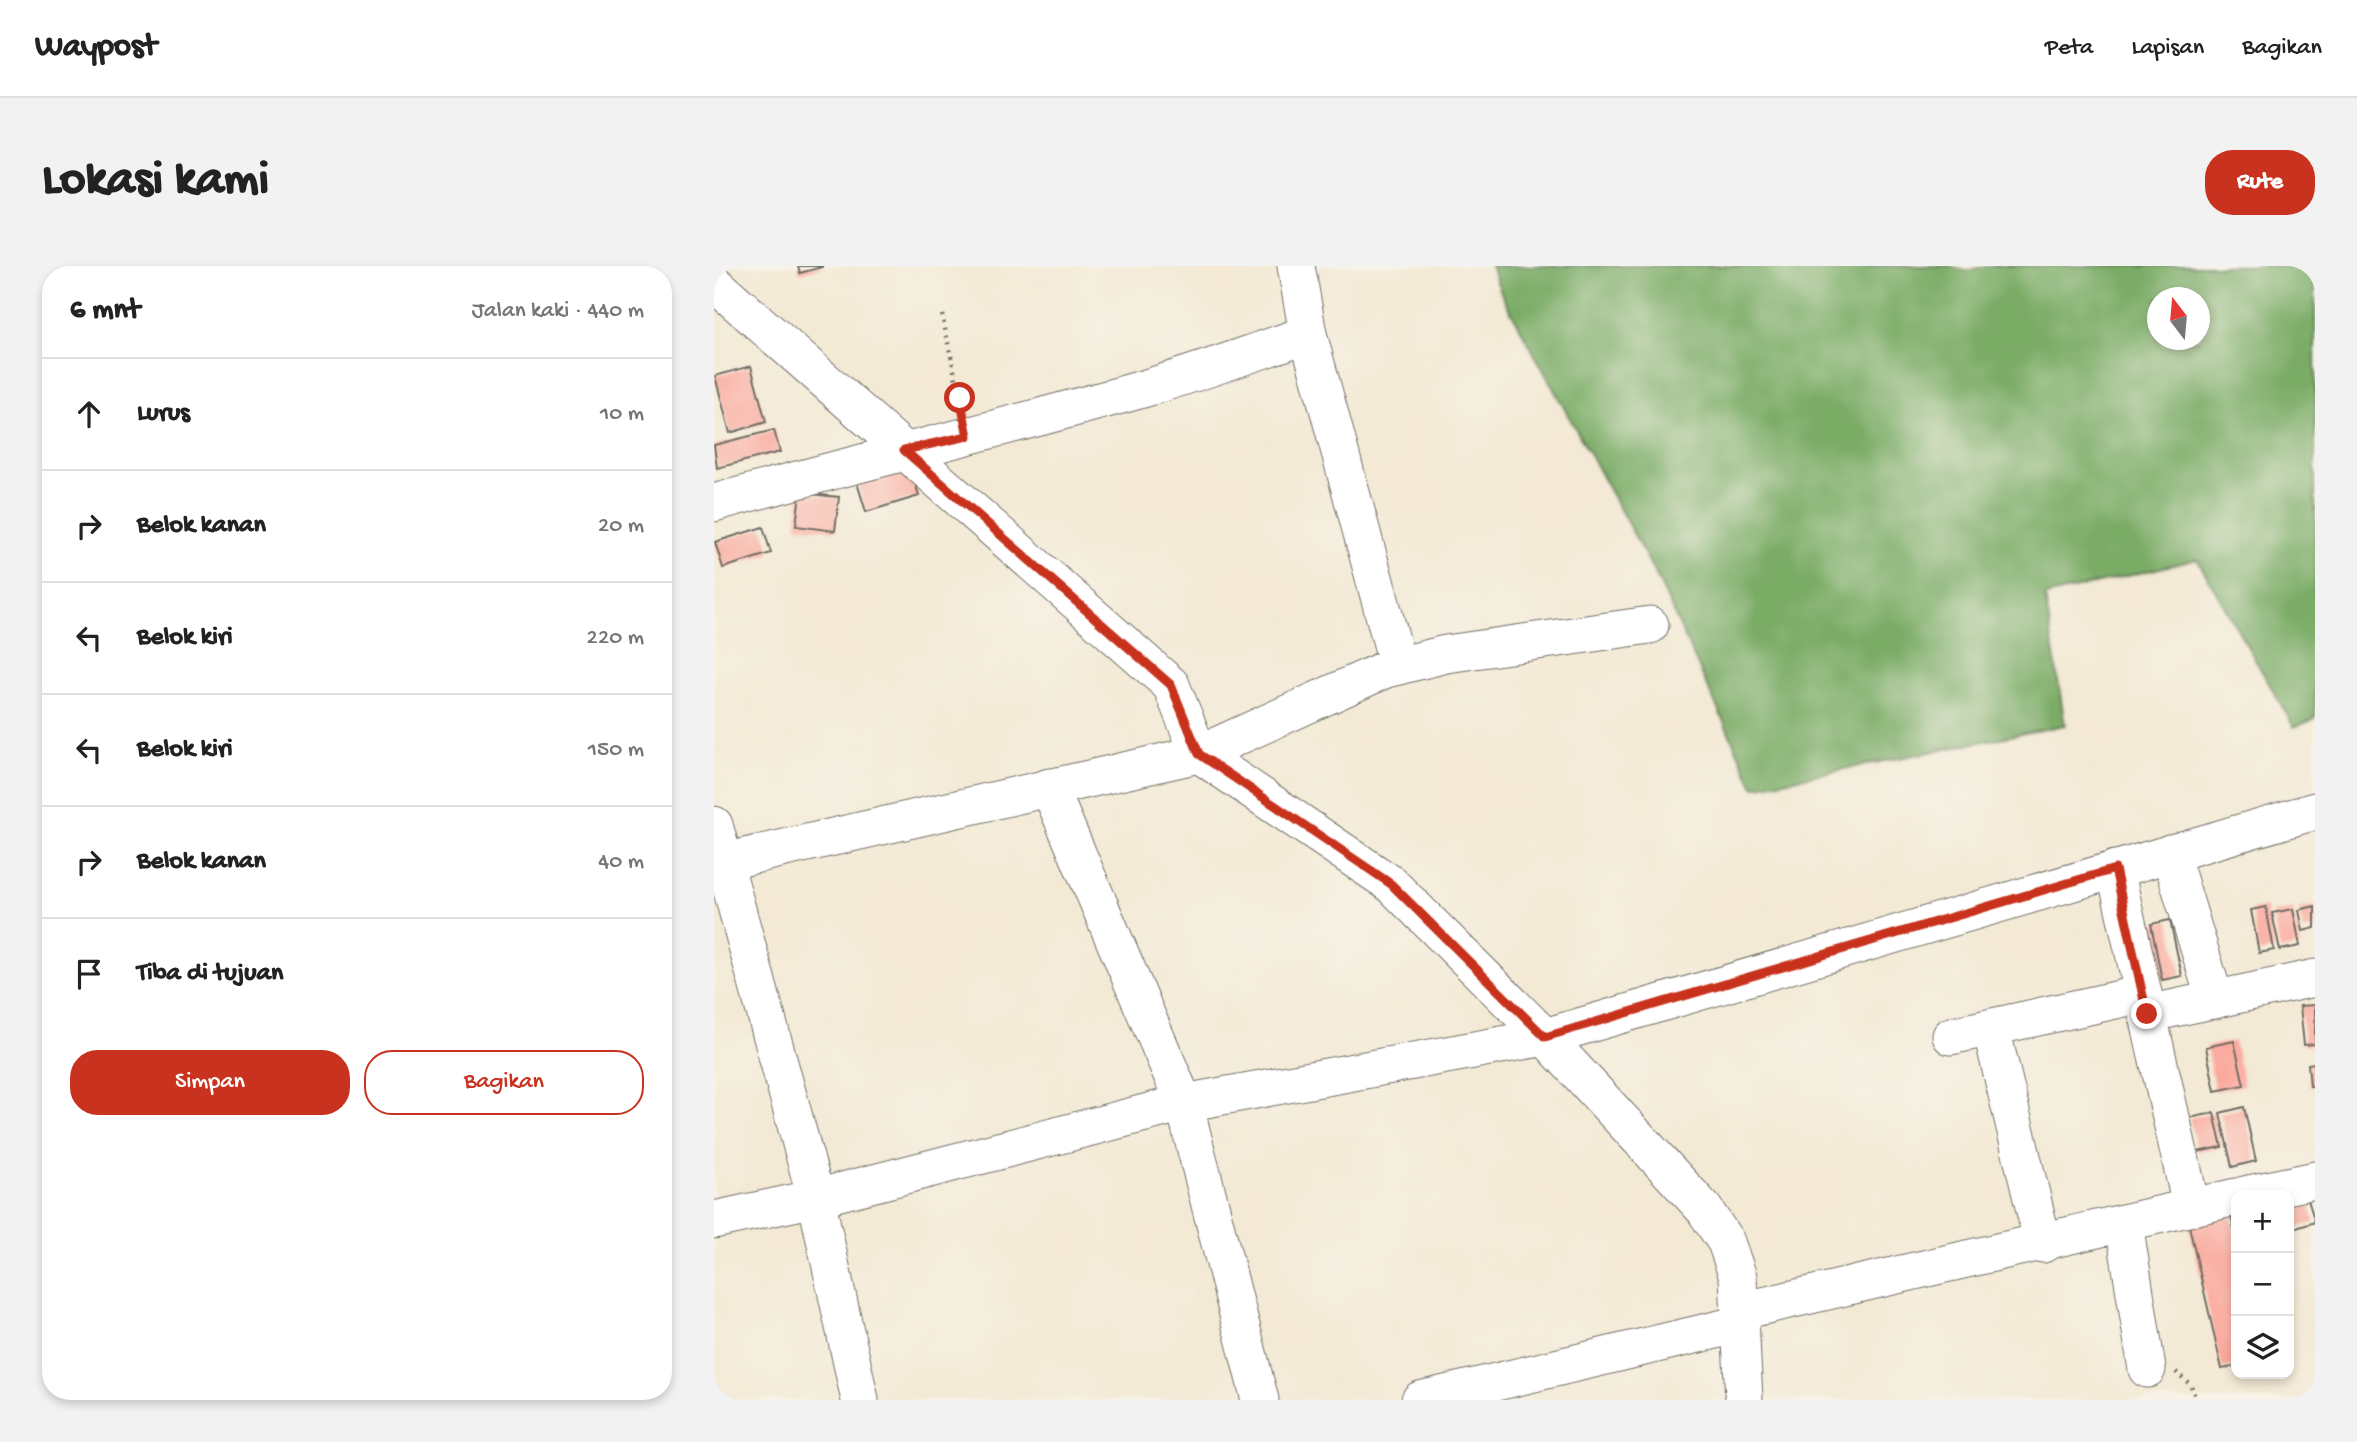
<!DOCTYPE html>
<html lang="id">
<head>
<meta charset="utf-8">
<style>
  :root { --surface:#fff; --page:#f2f2f2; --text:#222; --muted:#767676; --line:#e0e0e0; --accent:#c8321e }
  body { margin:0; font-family:"Gochi Hand",sans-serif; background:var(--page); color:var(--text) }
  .controls { position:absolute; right:21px; bottom:21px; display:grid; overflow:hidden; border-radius:14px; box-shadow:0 4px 10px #0003 }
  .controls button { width:63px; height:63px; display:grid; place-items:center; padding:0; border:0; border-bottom:2px solid var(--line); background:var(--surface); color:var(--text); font:35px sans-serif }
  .compass { position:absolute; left:1433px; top:21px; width:63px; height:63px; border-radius:50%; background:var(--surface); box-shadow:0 4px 10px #0003; rotate:344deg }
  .stop { position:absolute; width:21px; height:21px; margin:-16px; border:5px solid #c8321e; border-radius:50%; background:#fff }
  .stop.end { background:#c8321e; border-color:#fff; box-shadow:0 2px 7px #0008 }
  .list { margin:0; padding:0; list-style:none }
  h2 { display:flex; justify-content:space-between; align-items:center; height:91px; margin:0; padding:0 28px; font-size:30px }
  h2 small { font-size:23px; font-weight:400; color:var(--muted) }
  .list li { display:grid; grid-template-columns:46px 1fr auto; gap:21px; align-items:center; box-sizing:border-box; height:112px; padding:0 28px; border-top:2px solid var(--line) }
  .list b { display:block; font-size:26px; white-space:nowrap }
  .list em { font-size:23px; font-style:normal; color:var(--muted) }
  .actions { display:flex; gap:14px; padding:21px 28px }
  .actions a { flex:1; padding:16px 0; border:2px solid var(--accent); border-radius:28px; text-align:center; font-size:24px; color:var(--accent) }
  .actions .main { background:var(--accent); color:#fff }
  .icon { flex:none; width:38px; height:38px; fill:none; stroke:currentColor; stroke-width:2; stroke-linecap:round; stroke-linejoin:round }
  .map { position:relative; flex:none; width:1601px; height:1134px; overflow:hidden; border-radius:28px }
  header { display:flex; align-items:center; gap:42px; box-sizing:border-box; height:98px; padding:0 35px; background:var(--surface); border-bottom:2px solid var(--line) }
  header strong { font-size:33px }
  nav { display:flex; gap:38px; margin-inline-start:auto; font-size:24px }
  .intro { display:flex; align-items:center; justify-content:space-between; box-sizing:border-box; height:168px; padding:0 42px }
  h1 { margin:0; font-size:49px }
  .button { padding:18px 32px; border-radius:28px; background:var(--accent); color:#fff; font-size:24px; font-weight:700 }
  main { display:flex; gap:42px; padding:0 42px }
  aside { flex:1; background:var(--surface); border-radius:28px; box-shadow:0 4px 10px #0003 }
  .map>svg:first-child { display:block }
  .forest { fill:#7aac66; stroke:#526c48; stroke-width:2; fill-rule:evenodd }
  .building { fill:#fba99d }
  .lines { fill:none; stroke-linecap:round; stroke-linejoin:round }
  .minor-casing { stroke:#716e66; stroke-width:39 }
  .path { stroke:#716e66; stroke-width:4.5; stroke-dasharray:2 5; stroke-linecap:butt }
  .minor { stroke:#fff; stroke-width:37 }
  .route { stroke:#c8321e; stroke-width:9 }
</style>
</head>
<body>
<header>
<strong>Waypost</strong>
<nav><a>Peta</a><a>Lapisan</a><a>Bagikan</a></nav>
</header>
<div class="intro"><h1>Lokasi kami</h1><a class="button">Rute</a></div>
<main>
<aside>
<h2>6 mnt<small>Jalan kaki · 440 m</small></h2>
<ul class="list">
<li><svg class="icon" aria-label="ahead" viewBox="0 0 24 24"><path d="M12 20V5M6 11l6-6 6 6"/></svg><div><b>Lurus</b></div><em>10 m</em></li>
<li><svg class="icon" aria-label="right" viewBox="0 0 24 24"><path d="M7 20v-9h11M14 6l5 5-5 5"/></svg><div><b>Belok kanan</b></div><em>20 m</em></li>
<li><svg class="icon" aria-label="left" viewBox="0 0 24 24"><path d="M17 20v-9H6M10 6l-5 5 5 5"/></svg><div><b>Belok kiri</b></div><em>220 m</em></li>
<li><svg class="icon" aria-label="left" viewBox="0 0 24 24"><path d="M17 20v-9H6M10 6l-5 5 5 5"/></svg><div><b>Belok kiri</b></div><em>150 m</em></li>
<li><svg class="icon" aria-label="right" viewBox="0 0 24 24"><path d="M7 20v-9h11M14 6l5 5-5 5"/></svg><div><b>Belok kanan</b></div><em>40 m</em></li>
<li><svg class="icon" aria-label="arrive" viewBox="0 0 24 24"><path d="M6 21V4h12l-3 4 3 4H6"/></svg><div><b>Tiba di tujuan</b></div></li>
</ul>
<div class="actions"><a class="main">Simpan</a><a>Bagikan</a></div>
</aside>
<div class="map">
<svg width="1601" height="1134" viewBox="0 0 1601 1134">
  <rect width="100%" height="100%" fill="#f7f3e8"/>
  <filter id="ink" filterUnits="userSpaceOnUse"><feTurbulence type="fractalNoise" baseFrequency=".0143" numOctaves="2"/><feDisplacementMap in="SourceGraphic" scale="14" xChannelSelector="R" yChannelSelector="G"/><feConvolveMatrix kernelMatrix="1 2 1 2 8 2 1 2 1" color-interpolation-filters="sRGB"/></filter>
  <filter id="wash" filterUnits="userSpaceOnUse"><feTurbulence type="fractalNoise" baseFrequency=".00686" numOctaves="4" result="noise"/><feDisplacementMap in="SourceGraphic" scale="28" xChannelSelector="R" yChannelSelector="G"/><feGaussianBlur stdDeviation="1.57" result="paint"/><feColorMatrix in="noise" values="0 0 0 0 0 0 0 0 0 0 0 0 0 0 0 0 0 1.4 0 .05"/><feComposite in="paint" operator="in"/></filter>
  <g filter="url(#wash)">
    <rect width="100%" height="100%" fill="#f3e9d4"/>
    <path class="forest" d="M777 0H1236L1253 5 1271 0H1601V453L1580 461 1483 293 1331 330 1351 459 1040 521 942 309 788 29ZM1444 32H1486V74H1444Z"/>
    <g id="blocks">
      <g class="building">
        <path d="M84 0H108V1L86 7Z"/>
        <path d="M37 100 52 156 16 167 1 110Z"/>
        <path d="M60 164 66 186 3 202 0 179Z"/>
        <path d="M195 195 205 230 152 246 141 210Z"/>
        <path d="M86 227 125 231 121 265 82 260Z"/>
        <path d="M49 261 57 287 9 302 1 276Z"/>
        <path d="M1601 640V662L1589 665 1585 644Z"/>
        <path d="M1552 641 1560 684 1545 687 1537 644Z"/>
        <path d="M1579 643 1586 680 1566 684 1558 647Z"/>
        <path d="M1456 654 1468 710 1448 714 1437 658Z"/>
        <path d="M1601 739V778L1590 779 1586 740Z"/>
        <path d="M1520 775 1530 819 1501 825 1492 781Z"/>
        <path d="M1601 797V820H1596L1594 798Z"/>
        <path d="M1530 841 1542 895 1518 901 1506 847Z"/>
        <path d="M1500 847 1508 881 1483 886 1475 852Z"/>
        <path d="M1590 921 1601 956 1579 963 1575 949V929Z"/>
        <path d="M1514 937 1522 970V1100L1508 1103 1472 947Z"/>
      </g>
    </g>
  </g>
  <g filter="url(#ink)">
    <use href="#blocks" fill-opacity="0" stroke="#716e66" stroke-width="2"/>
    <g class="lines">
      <g class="minor-casing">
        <g id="minor">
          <path d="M582 0 594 68 684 400"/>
          <path d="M0 17 457 419 485 488 677 618 831 771 990 943 1012 976 1024 1011 1030 1134"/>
          <path d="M0 237C143 196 289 163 432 122 487 106 541 86 594 68"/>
          <path d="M335 521 470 837 546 1134"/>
          <path d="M0 559 102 932 146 1134"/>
          <path d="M1456 587 1501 734"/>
          <path d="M0 598 485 488 672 403 732 388 936 359"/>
          <path d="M1401 603 1477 940"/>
          <path d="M1433 748 1601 712"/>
          <path d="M1277 762 1329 978"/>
          <path d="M1237 770 1429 728"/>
          <path d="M1530 929 1601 914"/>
          <path d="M0 954 102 932 470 837 831 771 1601 545"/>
          <path d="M1410 957 1433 1103"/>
          <path d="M1027 1045 1522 931"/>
          <path d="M706 1134 1027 1058"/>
        </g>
      </g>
      <g class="path">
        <path d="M228 49 248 141"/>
        <path d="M1462 1106 1477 1119 1482 1134"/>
      </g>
      <use href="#minor" class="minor"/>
    </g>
  </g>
  <g class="lines" filter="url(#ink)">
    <path class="route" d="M246 132 254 170 190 184 457 419 485 488 677 618 831 771 1401 603 1433 748"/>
  </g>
</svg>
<div class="controls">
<button>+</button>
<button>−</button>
<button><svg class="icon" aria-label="layers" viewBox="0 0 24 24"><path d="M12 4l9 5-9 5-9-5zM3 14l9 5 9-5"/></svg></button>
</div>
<svg class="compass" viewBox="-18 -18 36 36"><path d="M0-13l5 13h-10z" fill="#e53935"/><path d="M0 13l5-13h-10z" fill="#767676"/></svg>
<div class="stop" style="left:246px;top:132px"></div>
<div class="stop end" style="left:1433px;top:748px"></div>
</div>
</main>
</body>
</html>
